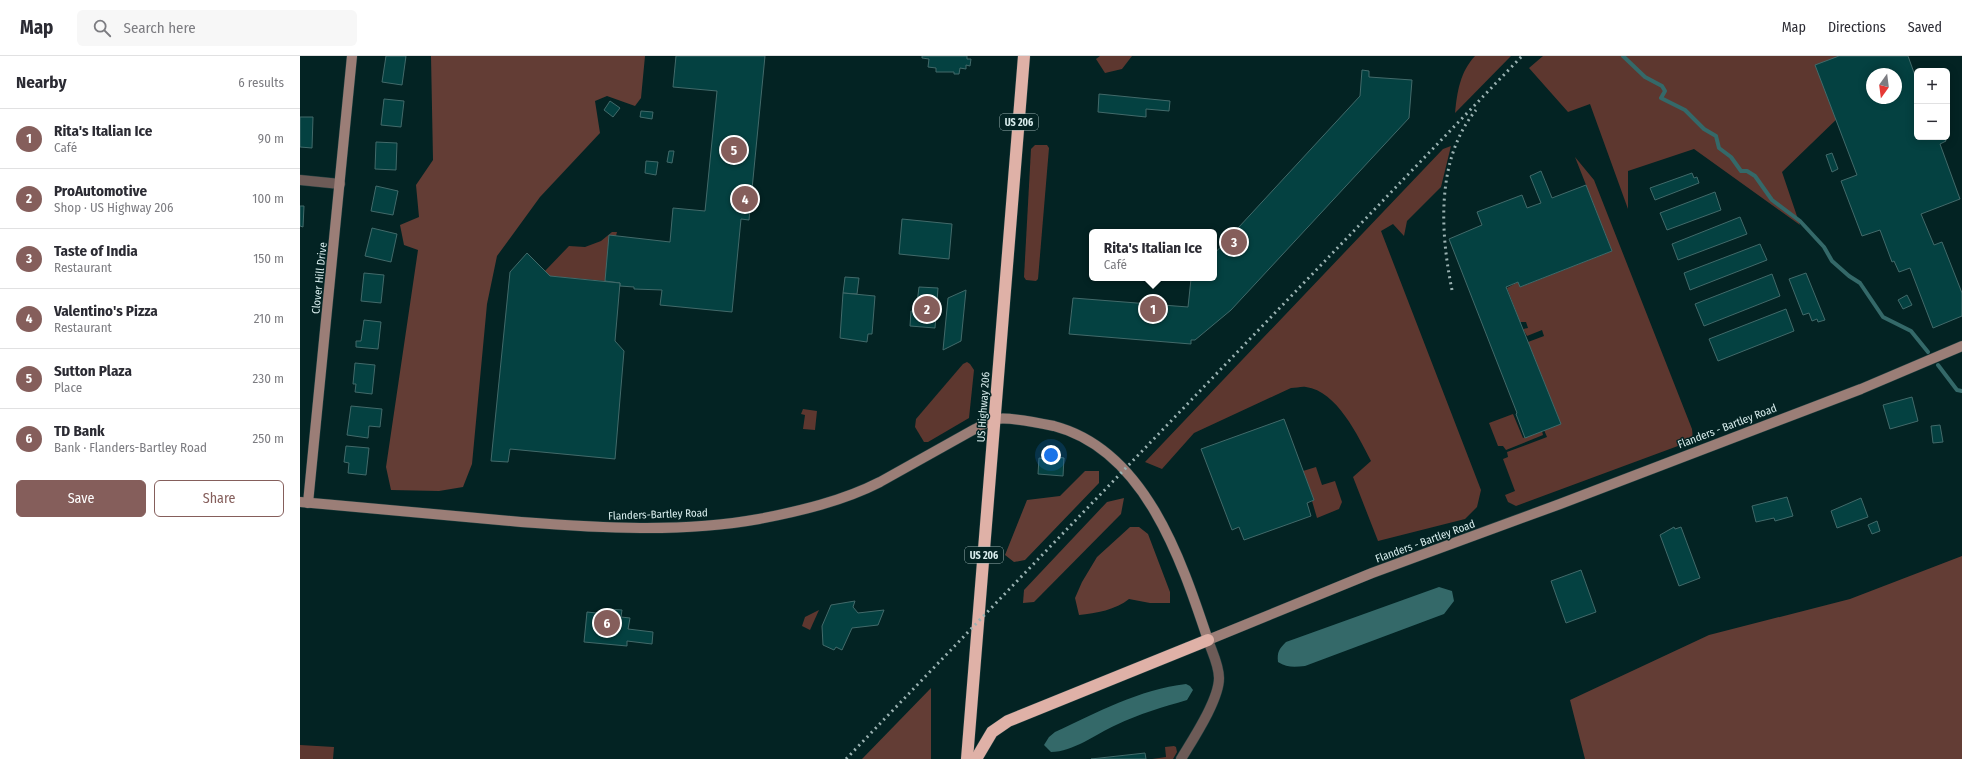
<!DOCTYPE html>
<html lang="en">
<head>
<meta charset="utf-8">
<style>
  :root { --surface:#fff; --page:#f7f7f7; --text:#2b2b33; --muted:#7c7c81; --line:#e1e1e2; --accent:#855e5b }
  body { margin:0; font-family:"Fira Sans Condensed",sans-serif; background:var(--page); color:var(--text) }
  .controls { position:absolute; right:12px; top:12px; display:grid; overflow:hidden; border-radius:6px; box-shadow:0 2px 10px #0003 }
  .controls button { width:36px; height:36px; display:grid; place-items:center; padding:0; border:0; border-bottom:1px solid var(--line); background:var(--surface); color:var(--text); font:20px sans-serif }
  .compass { position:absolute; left:1566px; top:12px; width:36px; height:36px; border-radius:50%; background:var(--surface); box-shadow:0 2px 10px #0003; rotate:194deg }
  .you { position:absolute; left:751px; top:399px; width:14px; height:14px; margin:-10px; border:3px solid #fff; border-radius:50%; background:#1a73e8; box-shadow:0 0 0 6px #1a73e833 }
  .badge { display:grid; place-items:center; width:26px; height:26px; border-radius:50%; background:var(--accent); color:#fff; font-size:13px; font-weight:700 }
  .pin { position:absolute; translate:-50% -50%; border:2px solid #fff; box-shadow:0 1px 4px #0006 }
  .popup { position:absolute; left:789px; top:173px; width:128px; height:52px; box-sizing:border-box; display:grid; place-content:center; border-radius:6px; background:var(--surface); filter:drop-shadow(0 1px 3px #0005); font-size:13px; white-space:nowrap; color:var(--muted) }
  .popup b { font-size:15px; color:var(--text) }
  .popup::after { content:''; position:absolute; left:50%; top:100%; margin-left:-8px; border:8px solid transparent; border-top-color:var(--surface) }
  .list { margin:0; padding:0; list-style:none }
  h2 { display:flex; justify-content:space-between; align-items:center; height:52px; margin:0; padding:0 16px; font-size:17px }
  h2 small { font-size:13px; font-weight:400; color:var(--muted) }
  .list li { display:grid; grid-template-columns:26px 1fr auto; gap:12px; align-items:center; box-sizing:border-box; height:60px; padding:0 16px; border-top:1px solid var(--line) }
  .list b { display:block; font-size:15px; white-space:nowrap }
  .list p { margin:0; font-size:13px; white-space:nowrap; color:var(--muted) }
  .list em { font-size:13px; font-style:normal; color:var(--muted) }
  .actions { display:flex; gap:8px; padding:12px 16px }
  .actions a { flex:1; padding:9px 0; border:1px solid var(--accent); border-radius:6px; text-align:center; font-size:14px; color:var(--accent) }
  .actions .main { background:var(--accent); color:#fff }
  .icon { flex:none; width:22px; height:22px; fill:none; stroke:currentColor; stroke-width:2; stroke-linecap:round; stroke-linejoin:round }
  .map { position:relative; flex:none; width:1662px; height:703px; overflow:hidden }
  header { display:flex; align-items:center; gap:24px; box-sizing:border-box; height:56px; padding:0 20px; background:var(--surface); border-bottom:1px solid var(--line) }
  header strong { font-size:19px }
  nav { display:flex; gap:22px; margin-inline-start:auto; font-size:14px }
  .search { width:280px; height:36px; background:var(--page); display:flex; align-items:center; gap:10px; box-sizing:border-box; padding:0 14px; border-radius:6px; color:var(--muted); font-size:15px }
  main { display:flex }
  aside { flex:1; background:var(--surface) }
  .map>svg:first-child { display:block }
  .green { fill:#5d372f }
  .forest { fill:#633d35 }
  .water { fill:#346969 }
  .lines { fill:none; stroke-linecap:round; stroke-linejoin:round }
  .stream { stroke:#346969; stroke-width:4 }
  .building { fill:#044141; stroke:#426a6a; fill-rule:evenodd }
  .street-casing { stroke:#213f3f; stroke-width:11 }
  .secondary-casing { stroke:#213f3f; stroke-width:11 }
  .highway-casing { stroke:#213f3f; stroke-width:13 }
  .street { stroke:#6d5b57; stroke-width:10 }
  .secondary { stroke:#9b7e77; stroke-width:10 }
  .highway { stroke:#dfb1a7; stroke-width:12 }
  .rail { stroke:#9bb3b3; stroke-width:3; stroke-dasharray:2 4; stroke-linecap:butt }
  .labels { text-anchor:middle; stroke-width:3; stroke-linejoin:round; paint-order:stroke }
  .shield { fill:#032323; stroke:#98b0b0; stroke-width:1 }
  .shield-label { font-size:10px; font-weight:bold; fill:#d8eded }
  .street-label { font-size:11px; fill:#d8eded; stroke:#032323 }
</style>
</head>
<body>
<header>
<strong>Map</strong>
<div class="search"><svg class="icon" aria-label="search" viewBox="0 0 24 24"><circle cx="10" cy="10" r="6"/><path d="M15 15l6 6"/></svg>Search here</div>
<nav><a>Map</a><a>Directions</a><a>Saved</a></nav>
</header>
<main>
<aside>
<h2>Nearby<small>6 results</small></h2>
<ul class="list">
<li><span class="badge">1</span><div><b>Rita's Italian Ice</b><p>Café</p></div><em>90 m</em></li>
<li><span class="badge">2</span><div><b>ProAutomotive</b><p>Shop · US Highway 206</p></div><em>100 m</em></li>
<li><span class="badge">3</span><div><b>Taste of India</b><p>Restaurant</p></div><em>150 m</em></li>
<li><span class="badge">4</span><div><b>Valentino's Pizza</b><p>Restaurant</p></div><em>210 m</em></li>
<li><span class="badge">5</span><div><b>Sutton Plaza</b><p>Place</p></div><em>230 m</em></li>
<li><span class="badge">6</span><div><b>TD Bank</b><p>Bank · Flanders-Bartley Road</p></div><em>250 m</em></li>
</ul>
<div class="actions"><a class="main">Save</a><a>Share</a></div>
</aside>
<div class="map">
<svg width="1662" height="703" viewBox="0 0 1662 703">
  <rect width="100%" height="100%" fill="#032323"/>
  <g class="green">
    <path d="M800 0H832L822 13 805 17 796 3Z"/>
    <path d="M1175 0H1211L1155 57C1157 36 1160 16 1175 0Z"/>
    <path d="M1243 0H1591L1572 18V29L1482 116 1500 169 1394 93 1328 115V153L1290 48 1268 56 1229 12Z"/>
    <path d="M735 89H747L749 92 738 223 736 225 726 224 724 221 731 93Z"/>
    <path d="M1151 90 1141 131 1107 165 1104 180 1093 168 1081 175 1181 434 1177 451 1165 463 1078 485 1053 421 1071 405C1058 380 1037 335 1006 331 1002 330 996 332 991 332L894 377 862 413 845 406 1143 93Z"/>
    <path d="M1275 101 1294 124 1392 373C1393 380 1393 384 1386 387L1216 450 1208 446 1205 439 1215 435 1203 403 1208 401 1207 396 1247 381 1244 374 1261 368 1228 286 1244 280 1242 274 1227 280 1223 273 1228 272 1226 266H1220L1207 232 1218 226 1220 231 1312 195Z"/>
    <path d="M312 176H317L305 225 250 220 245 215 269 190 285 191 301 185Z"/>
    <path d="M667 306 670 308 674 314 669 362 628 386H624L615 371 616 363 663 308Z"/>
    <path d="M503 353 517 355 515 374 503 373 505 359 501 358Z"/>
    <path d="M1213 358 1223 382 1242 375 1243 379 1206 394 1203 390H1198L1189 367Z"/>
    <path d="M1016 411 1022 429 1035 425 1042 446 1039 453 1017 462 1012 445 1014 444 1003 415Z"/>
    <path d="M519 554 510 574 502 570 505 561Z"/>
    <path d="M0 689 34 691 33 703H0Z"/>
    <path d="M874 690 876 691 877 696 873 703H852L866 701 865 691Z"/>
  </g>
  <g class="forest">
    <path d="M131 0H345L341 42 335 50 307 40 295 45 300 77 240 141 197 200 187 248 172 408 163 431 139 435 91 434 86 411 118 194 104 189 100 169 119 161 116 129 133 104Z"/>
    <path d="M785 415H799V427L725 504 714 506 705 499 727 444 760 440Z"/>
    <path d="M824 442 821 458 734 546 723 547 724 534 807 446Z"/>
    <path d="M830 471H839L848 478 870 536V547H850L829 543C816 554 796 557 779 559L775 542 782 526 797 501Z"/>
    <path d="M1662 500V703H1285L1270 644 1409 579 1550 543Z"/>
    <path d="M631 632V703H562Z"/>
  </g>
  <g class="water">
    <path d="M1139 531 1152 535 1154 545 1144 558 1005 610C995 611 987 612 978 606 977 596 979 593 986 586Z"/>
    <path d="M886 628 890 630 893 634 887 644C863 651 839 658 816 669 796 678 773 696 751 696L744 689 749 681 755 676C796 657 840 633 886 628Z"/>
  </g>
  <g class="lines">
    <g class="stream">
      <path d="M1323 0 1345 21 1362 30 1365 35 1361 42 1385 54 1404 73 1416 80 1419 92 1431 101 1441 115H1447L1455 120 1472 144 1500 165 1524 191 1532 205 1549 220 1560 227 1583 261 1611 275 1628 296"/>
      <path d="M1638 309 1657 334 1662 335"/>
    </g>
  </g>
  <g class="building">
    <path d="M86 0H106L102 29 82 26Z"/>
    <path d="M376 0H465L449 164 441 163 432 256 360 249 362 234 334 233V231L320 230V227L305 225 309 179 370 186 373 152 405 155 417 35 373 31Z"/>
    <path d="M622 0H667V3H671L670 10 666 9V13L660 12 659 18H654V16H636V12L628 11 629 3 622 2Z"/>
    <path d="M1539 0H1608L1617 25V81H1644L1646 85 1640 88 1660 143 1621 158 1634 189 1642 186 1662 237V260L1633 272 1610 212 1599 216 1594 205 1592 206 1580 174 1562 180 1541 125 1557 119 1515 9ZM1572 18H1596V42H1572Z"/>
    <path d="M1062 14 1069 15V21L1112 24 1109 62 931 254 895 284H891V288L769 278 773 242 888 251 891 223 914 222V198L1060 40Z"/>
    <path d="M799 38 870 45 869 55 846 53V61L798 56Z"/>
    <path d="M84 43 104 45 101 71 81 69Z"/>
    <path d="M310 45 320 52 313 61 304 54Z"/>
    <path d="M341 55 353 56 352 63 340 61Z"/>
    <path d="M0 61H13L12 92 0 91Z"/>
    <path d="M76 86 97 87 96 114 75 113Z"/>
    <path d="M369 95H374L372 107 367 106Z"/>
    <path d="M1532 97 1538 113 1532 116 1526 99Z"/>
    <path d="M346 105 358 106 356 119 345 117Z"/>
    <path d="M1241 115 1252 142 1286 129 1312 195 1220 231 1218 226 1206 231 1261 368 1225 382 1216 358 1217 357 1149 183 1182 169 1177 156 1222 139 1227 152 1241 147 1230 120Z"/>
    <path d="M1392 117 1394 122 1397 121 1399 127 1355 144 1350 132Z"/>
    <path d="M76 130 98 135 93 159 71 155Z"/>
    <path d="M1415 136 1421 154 1367 174 1360 157Z"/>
    <path d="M0 150H4L3 171 0 170Z"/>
    <path d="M1440 161 1447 178 1378 204 1372 188Z"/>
    <path d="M602 163 652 168 649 203 599 198Z"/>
    <path d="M72 172 97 178 91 206 65 200Z"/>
    <path d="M1460 188 1467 204 1390 234 1384 217Z"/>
    <path d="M227 197 250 220 320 227 315 285 324 295 315 403 210 393 208 406 191 405 210 216Z"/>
    <path d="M64 217 84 219 81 247 61 245Z"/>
    <path d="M1506 217 1525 264 1518 266 1517 263 1512 265 1509 257 1503 259 1489 223Z"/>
    <path d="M1472 218 1480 240 1404 270 1395 248Z"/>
    <path d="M545 221 559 222 557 238 543 237Z"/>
    <path d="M619 231 638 232 635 272 610 270 611 255H616Z"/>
    <path d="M666 234 661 285 643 294 648 242Z"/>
    <path d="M543 237 575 240 572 278H568L567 286 540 282Z"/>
    <path d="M1607 239 1612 249 1603 253 1598 244Z"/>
    <path d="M1486 253 1494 275 1418 305 1409 283Z"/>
    <path d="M64 264 81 266 78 293 56 291V285H61Z"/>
    <path d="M55 307 75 309 72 338 55 336 56 328H53Z"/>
    <path d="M1612 341 1618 365 1590 373 1583 349Z"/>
    <path d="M51 350 82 353 80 371 69 370 68 382 47 379Z"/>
    <path d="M984 363 1014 444 1007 447 1011 460 944 484 939 471 932 474 901 393Z"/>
    <path d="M1640 369 1643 386 1633 387 1631 370Z"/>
    <path d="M46 390 69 392 66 419 48 417 49 407 44 406Z"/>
    <path d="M750 400 764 402 763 420 738 418 739 402 749 403Z"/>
    <path d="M1487 441 1493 460 1475 465 1474 462 1456 466 1452 450Z"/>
    <path d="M1561 442 1568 461 1537 472 1531 455Z"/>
    <path d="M1577 465 1580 475 1572 478 1568 469Z"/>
    <path d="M1374 471 1375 473 1381 471 1400 522 1379 530 1360 479Z"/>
    <path d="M1281 514 1296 556 1266 567 1251 525Z"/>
    <path d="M555 545 553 551 558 557 584 554 578 569 552 572 542 594 536 591 534 594 523 589 522 570 531 549Z"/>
    <path d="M307 553 322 554 321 561 330 562 328 573 353 576 352 588 327 585V590L284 586 287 556 306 558Z"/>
    <path d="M845 697 846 703H791Z"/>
  </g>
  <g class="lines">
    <g class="street-casing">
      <g id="street">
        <path d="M0 124 40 128"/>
        <path d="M881 703C893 683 919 644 919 622 919 609 912 596 908 584"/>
      </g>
    </g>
    <g class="secondary-casing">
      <g id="secondary">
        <path d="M0 446C74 452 148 460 221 466 300 472 381 477 459 463 500 455 543 445 580 426 611 409 642 391 673 374 680 371 689 364 696 363 710 361 740 367 754 370 845 394 881 503 908 584L1072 517 1260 448 1561 333 1662 290"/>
        <path d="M8 447 52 0"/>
      </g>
    </g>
    <g class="highway-casing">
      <g id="highway">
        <path d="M667 703 724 0"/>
        <path d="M676 703 692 676 708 665 908 584"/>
      </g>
    </g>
    <use href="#street" class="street"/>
    <use href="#secondary" class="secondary"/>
    <use href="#highway" class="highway"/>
    <g class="rail">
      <path d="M1152 234C1140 175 1136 103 1176 54"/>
      <path d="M546 703 1222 0"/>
    </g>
  </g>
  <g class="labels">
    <g class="shield">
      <rect x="700" y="58" width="38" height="16" rx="3"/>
      <rect x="665" y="491" width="38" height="16" rx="3"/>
    </g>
    <g class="shield-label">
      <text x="719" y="70">US 206</text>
      <text x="684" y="503">US 206</text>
    </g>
    <g class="street-label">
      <text transform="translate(19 222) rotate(-84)" y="4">Clover Hill Drive</text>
      <text transform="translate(683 351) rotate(-86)" y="4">US Highway 206</text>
      <text transform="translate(1427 370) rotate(-21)" y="4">Flanders - Bartley Road</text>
      <text transform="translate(358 458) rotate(-2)" y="4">Flanders-Bartley Road</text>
      <text transform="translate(1125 485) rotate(-20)" y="4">Flanders - Bartley Road</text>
    </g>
  </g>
</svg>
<div class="controls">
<button>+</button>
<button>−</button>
</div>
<svg class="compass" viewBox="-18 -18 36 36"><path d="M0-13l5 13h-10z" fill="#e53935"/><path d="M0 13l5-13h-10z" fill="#7c7c81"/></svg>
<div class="you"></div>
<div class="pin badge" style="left:853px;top:253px">1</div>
<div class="popup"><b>Rita's Italian Ice</b>Café</div>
<div class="pin badge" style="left:627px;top:253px">2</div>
<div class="pin badge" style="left:934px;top:186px">3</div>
<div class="pin badge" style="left:445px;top:143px">4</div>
<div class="pin badge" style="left:434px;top:94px">5</div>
<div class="pin badge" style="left:307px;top:567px">6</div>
</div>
</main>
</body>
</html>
